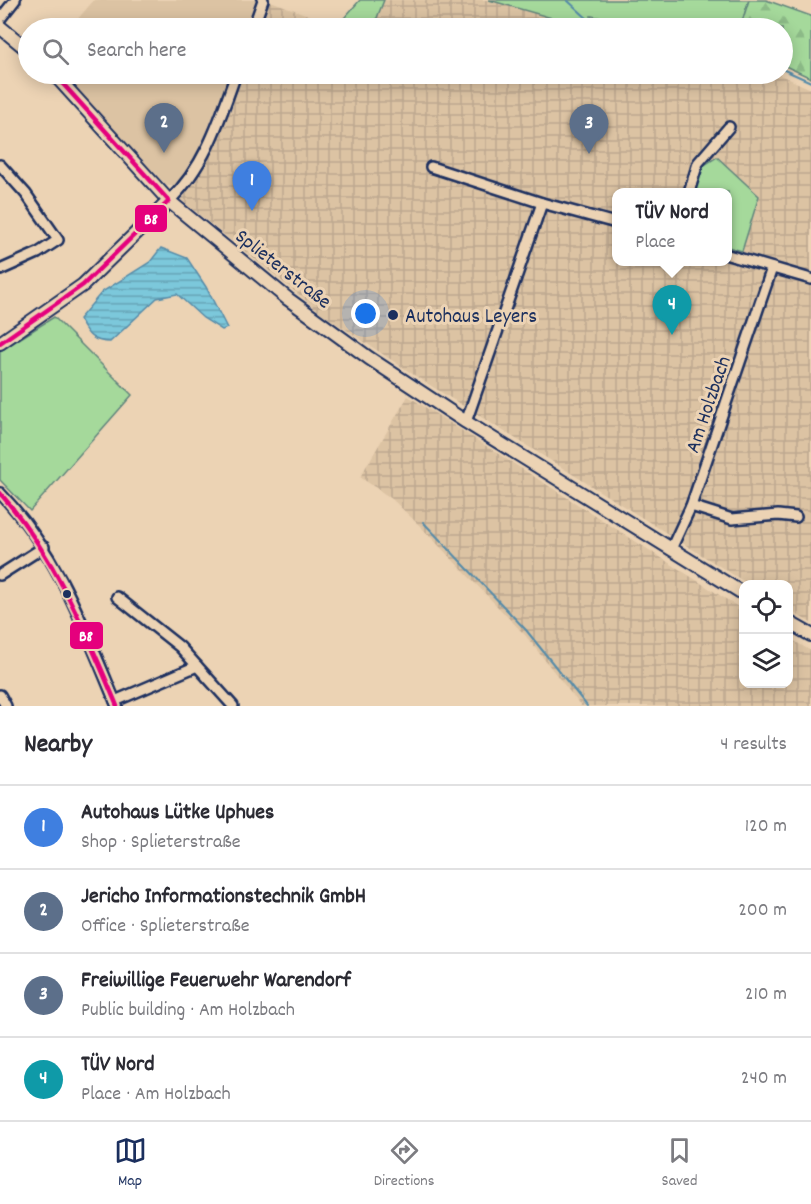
<!DOCTYPE html>
<html lang="en">
<head>
<meta charset="utf-8">
<style>
  :root { --surface:#fff; --page:#f2f2f3; --text:#2b2b33; --muted:#7c7c81; --line:#e1e1e2; --accent:#1b2f5e }
  body { margin:0; font-family:Dekko,sans-serif; background:var(--page); color:var(--text) }
  .controls { position:absolute; right:18px; bottom:18px; display:grid; overflow:hidden; border-radius:12px; box-shadow:0 3px 15px #0003 }
  .controls button { width:54px; height:54px; display:grid; place-items:center; padding:0; border:0; border-bottom:2px solid var(--line); background:var(--surface); color:var(--text); font:30px sans-serif }
  .you { position:absolute; left:366px; top:314px; width:21px; height:21px; margin:-15px; border:4px solid #fff; border-radius:50%; background:#1a73e8; box-shadow:0 0 0 9px #1a73e833 }
  .badge { display:grid; place-items:center; width:39px; height:39px; border-radius:50%; background:var(--accent); color:#fff; font-size:20px; font-weight:700 }
  .pin { position:absolute; translate:-50% -50px; filter:drop-shadow(0 2px 3px #0008) }
  .pin::after { content:''; position:absolute; top:32px; width:21px; height:18px; background:inherit; clip-path:polygon(0 0,100% 0,50% 100%) }
  .popup { position:absolute; left:612px; top:188px; width:120px; height:78px; box-sizing:border-box; display:grid; place-content:center; border-radius:12px; background:var(--surface); filter:drop-shadow(0 2px 4px #0005); font-size:20px; white-space:nowrap; color:var(--muted) }
  .popup b { font-size:22px; color:var(--text) }
  .popup::after { content:''; position:absolute; left:50%; top:100%; margin-left:-12px; border:12px solid transparent; border-top-color:var(--surface) }
  .list { margin:0; padding:0; list-style:none }
  h2 { display:flex; justify-content:space-between; align-items:center; height:78px; margin:0; padding:0 24px; font-size:26px }
  h2 small { font-size:20px; font-weight:400; color:var(--muted) }
  .list li { display:grid; grid-template-columns:39px 1fr auto; gap:18px; align-items:center; box-sizing:border-box; height:84px; padding:0 24px; border-top:2px solid var(--line) }
  .list b { display:block; font-size:22px; white-space:nowrap }
  .list p { margin:0; font-size:20px; white-space:nowrap; color:var(--muted) }
  .list em { font-size:20px; font-style:normal; color:var(--muted) }
  .icon { flex:none; width:33px; height:33px; fill:none; stroke:currentColor; stroke-width:2; stroke-linecap:round; stroke-linejoin:round }
  .map { position:relative; flex:none; width:811px; height:706px; overflow:hidden }
  .search { position:absolute; background:var(--surface); box-shadow:0 3px 15px #0003; left:18px; right:18px; top:18px; height:66px; display:flex; align-items:center; gap:15px; box-sizing:border-box; padding:0 21px; border-radius:33px; color:var(--muted); font-size:22px }
  .sheet { height:414px; background:var(--surface) }
  nav { display:flex; justify-content:space-around; align-items:center; box-sizing:border-box; height:84px; border-top:2px solid var(--line); background:var(--surface); font-size:16px; color:var(--muted) }
  nav a { display:grid; justify-items:center; gap:3px }
  nav .on { color:var(--accent) }
  .map>svg:first-child { display:block }
  .built { fill:#dcc3a3 }
  .industrial { fill:url(#industrial-grid); fill-rule:evenodd }
  .grass { fill:#a5d99b; stroke:#60847c; stroke-width:1.5 }
  .forest { fill:url(#forest-firs); stroke:#60847c; stroke-width:1.5 }
  .water { fill:url(#water-rules); stroke:#558ba9; stroke-width:1.5 }
  .lines { fill:none; stroke-linecap:round; stroke-linejoin:round }
  .stream { stroke:#558ba9; stroke-width:2 }
  .street-casing { stroke:#1b2f5e; stroke-width:14 }
  .secondary-casing { stroke:#1b2f5e; stroke-width:16 }
  .street { stroke:#ecd3b4; stroke-width:9 }
  .secondary { stroke:#ecd3b4; stroke-width:12 }
  .bus-1-casing { stroke:#ecd3b4; stroke-width:9 }
  .bus-1 { stroke:#e5007d; stroke-width:4.5 }
  .poi-dot { fill:#1b2f5e; stroke:#ecd3b4; stroke-width:2 }
  .labels { text-anchor:middle; stroke-width:6; stroke-linejoin:round; paint-order:stroke }
  .street-label { font-size:21px; fill:#1b2f5e; stroke:#ecd3b4 }
  .poi-label { font-size:21px; fill:#1b2f5e; stroke:#ecd3b4; text-anchor:start }
  .line-badge { stroke:#ecd3b4; stroke-width:2 }
  .badge-label { font-size:16px; text-anchor:middle; font-weight:bold; fill:#fff }
</style>
</head>
<body>
<div class="map">
<svg width="811" height="706" viewBox="0 0 811 706">
  <defs>
    <pattern id="industrial-grid" width="8" height="8" patternUnits="userSpaceOnUse" patternTransform="scale(1.5)"><rect width="8" height="8" fill="#dcc3a3"/><path d="M0 4h8M4 0v8" fill="none" stroke="#bca88f"/></pattern>
    <pattern id="forest-firs" width="22" height="20" patternUnits="userSpaceOnUse" patternTransform="scale(1.5)"><rect width="22" height="20" fill="#a5d99b"/><path d="M5 1l3.5 6h-7zM16 11l3.5 6h-7z" fill="#8dbb88"/></pattern>
    <pattern id="water-rules" width="6" height="5" patternUnits="userSpaceOnUse" patternTransform="scale(1.5)"><rect width="6" height="5" fill="#7cc8db"/><path d="M0 2.5h6" fill="none" stroke="#65a3b5"/></pattern>
  </defs>
  <rect width="100%" height="100%" fill="#ecd3b4"/>
  <filter id="ink" filterUnits="userSpaceOnUse"><feTurbulence type="fractalNoise" baseFrequency=".0167" numOctaves="2"/><feDisplacementMap in="SourceGraphic" scale="12" xChannelSelector="R" yChannelSelector="G"/><feConvolveMatrix kernelMatrix="1 2 1 2 8 2 1 2 1" color-interpolation-filters="sRGB"/></filter>
  <g filter="url(#ink)">
    <g class="built">
      <path d="M94 0H258L247 28H70Z"/>
      <path d="M62 74H230L199 151 178 185 167 186Z"/>
    </g>
    <g class="industrial">
      <path d="M268 0 337 26 341 28H257Z"/>
      <path d="M384 0H489L589 28H373Z"/>
      <path d="M240 74H778L811 89V623L789 610 788 584H748L417 377 324 315 181 200 208 156ZM717 157 759 196 742 251 728 247V262H616V192H694Z"/>
      <path d="M408 396 743 610 744 684H788L789 638 811 651V706H581L525 635 419 525 392 499 360 477Z"/>
    </g>
    <g class="grass">
      <path d="M360 0H384L373 28 337 26Z"/>
      <path d="M489 0H749L740 28H654L591 16V24L615 28H587Z"/>
      <path d="M717 157 759 196 742 251 728 247V192H694L701 167Z"/>
      <path d="M54 317 132 395 30 511 0 480V351Z"/>
    </g>
    <path class="forest" d="M749 0H766L811 16V78L783 65 782 28H740Z"/>
    <path class="water" d="M161 248 187 258 206 287 227 328 222 330 203 318 177 294 157 298 110 342C91 342 87 333 79 319L102 292 150 262Z"/>
    <g class="lines">
      <g class="stream">
        <path d="M567 0 589 20 633 28"/>
        <path d="M782 69 811 82"/>
        <path d="M423 522 526 630 587 706"/>
      </g>
      <g class="street-casing">
        <g id="street">
          <path d="M0 19 15 0"/>
          <path d="M253 28 263 0"/>
          <path d="M0 165 26 194 58 240 38 253 0 270"/>
          <path d="M431 167 542 203 616 223"/>
          <path d="M689 192 698 163 729 127"/>
          <path d="M169 201C205 167 220 119 236 74"/>
          <path d="M728 255 811 279"/>
          <path d="M466 422 542 203"/>
          <path d="M0 493C58 553 85 630 117 706"/>
          <path d="M691 506 732 519 778 515 796 517"/>
          <path d="M671 549 691 506 772 268"/>
          <path d="M0 575 44 547"/>
          <path d="M117 597 180 647 233 706"/>
          <path d="M0 695 6 706"/>
          <path d="M115 701 197 666"/>
        </g>
      </g>
      <g class="secondary-casing">
        <g id="secondary">
          <path d="M0 27 28 50"/>
          <path d="M54 74 169 201 288 299 369 358 466 422 744 594"/>
          <path d="M0 343 83 285 169 201"/>
          <path d="M788 622 811 635"/>
        </g>
      </g>
      <use href="#street" class="street"/>
      <use href="#secondary" class="secondary"/>
      <g class="bus-1-casing">
        <g id="bus-1">
          <path d="M0 343 83 285 169 201 54 74"/>
          <path d="M0 493C55 556 85 630 117 706"/>
        </g>
      </g>
      <use href="#bus-1" class="bus-1"/>
    </g>
  </g>
  <g class="poi-dot">
    <circle cx="393" cy="315" r="6"/>
    <circle cx="67" cy="594" r="5"/>
  </g>
  <g class="labels">
    <g class="street-label">
      <text transform="translate(284 268) rotate(38)" y="7">Splieterstraße</text>
      <text transform="translate(707 404) rotate(-71)" y="7">Am Holzbach</text>
    </g>
    <g class="poi-label">
      <text x="405" y="322">Autohaus Leyers</text>
    </g>
  </g>
  <g class="line-badge">
    <rect x="134" y="204" width="34" height="29" rx="6" fill="#e5007d"/>
    <rect x="69" y="621" width="35" height="29" rx="6" fill="#e5007d"/>
  </g>
  <g class="badge-label">
    <text x="151" y="224">B8</text>
    <text x="86" y="641">B8</text>
  </g>
</svg>
<div class="controls">
<button><svg class="icon" aria-label="locate" viewBox="0 0 24 24"><circle cx="12" cy="12" r="6"/><path d="M12 2v4M12 18v4M2 12h4M18 12h4"/></svg></button>
<button><svg class="icon" aria-label="layers" viewBox="0 0 24 24"><path d="M12 4l9 5-9 5-9-5zM3 14l9 5 9-5"/></svg></button>
</div>
<div class="you"></div>
<div class="pin badge" style="left:252px;top:211px;background:#3f7fe0">1</div>
<div class="pin badge" style="left:164px;top:153px;background:#5c6f8a">2</div>
<div class="pin badge" style="left:589px;top:154px;background:#5c6f8a">3</div>
<div class="pin badge" style="left:672px;top:335px;background:#0f9aa8">4</div>
<div class="popup"><b>TÜV Nord</b>Place</div>
<div class="search"><svg class="icon" aria-label="search" viewBox="0 0 24 24"><circle cx="10" cy="10" r="6"/><path d="M15 15l6 6"/></svg>Search here</div>
</div>
<section class="sheet">
<h2>Nearby<small>4 results</small></h2>
<ul class="list">
<li><span class="badge" style="background:#3f7fe0">1</span><div><b>Autohaus Lütke Uphues</b><p>Shop · Splieterstraße</p></div><em>120 m</em></li>
<li><span class="badge" style="background:#5c6f8a">2</span><div><b>Jericho Informationstechnik GmbH</b><p>Office · Splieterstraße</p></div><em>200 m</em></li>
<li><span class="badge" style="background:#5c6f8a">3</span><div><b>Freiwillige Feuerwehr Warendorf</b><p>Public building · Am Holzbach</p></div><em>210 m</em></li>
<li><span class="badge" style="background:#0f9aa8">4</span><div><b>TÜV Nord</b><p>Place · Am Holzbach</p></div><em>240 m</em></li>
</ul>
</section>
<nav>
<a class="on"><svg class="icon" aria-label="map" viewBox="0 0 24 24"><path d="M3 6l6-2 6 2 6-2v14l-6 2-6-2-6 2zM9 4v14M15 6v14"/></svg>Map</a>
<a><svg class="icon" aria-label="directions" viewBox="0 0 24 24"><path d="M12 3l9 9-9 9-9-9zM9 14v-3h6M13 9l2 2-2 2"/></svg>Directions</a>
<a><svg class="icon" aria-label="saved" viewBox="0 0 24 24"><path d="M7 4h10v16l-5-4-5 4z"/></svg>Saved</a>
</nav>
</body>
</html>
